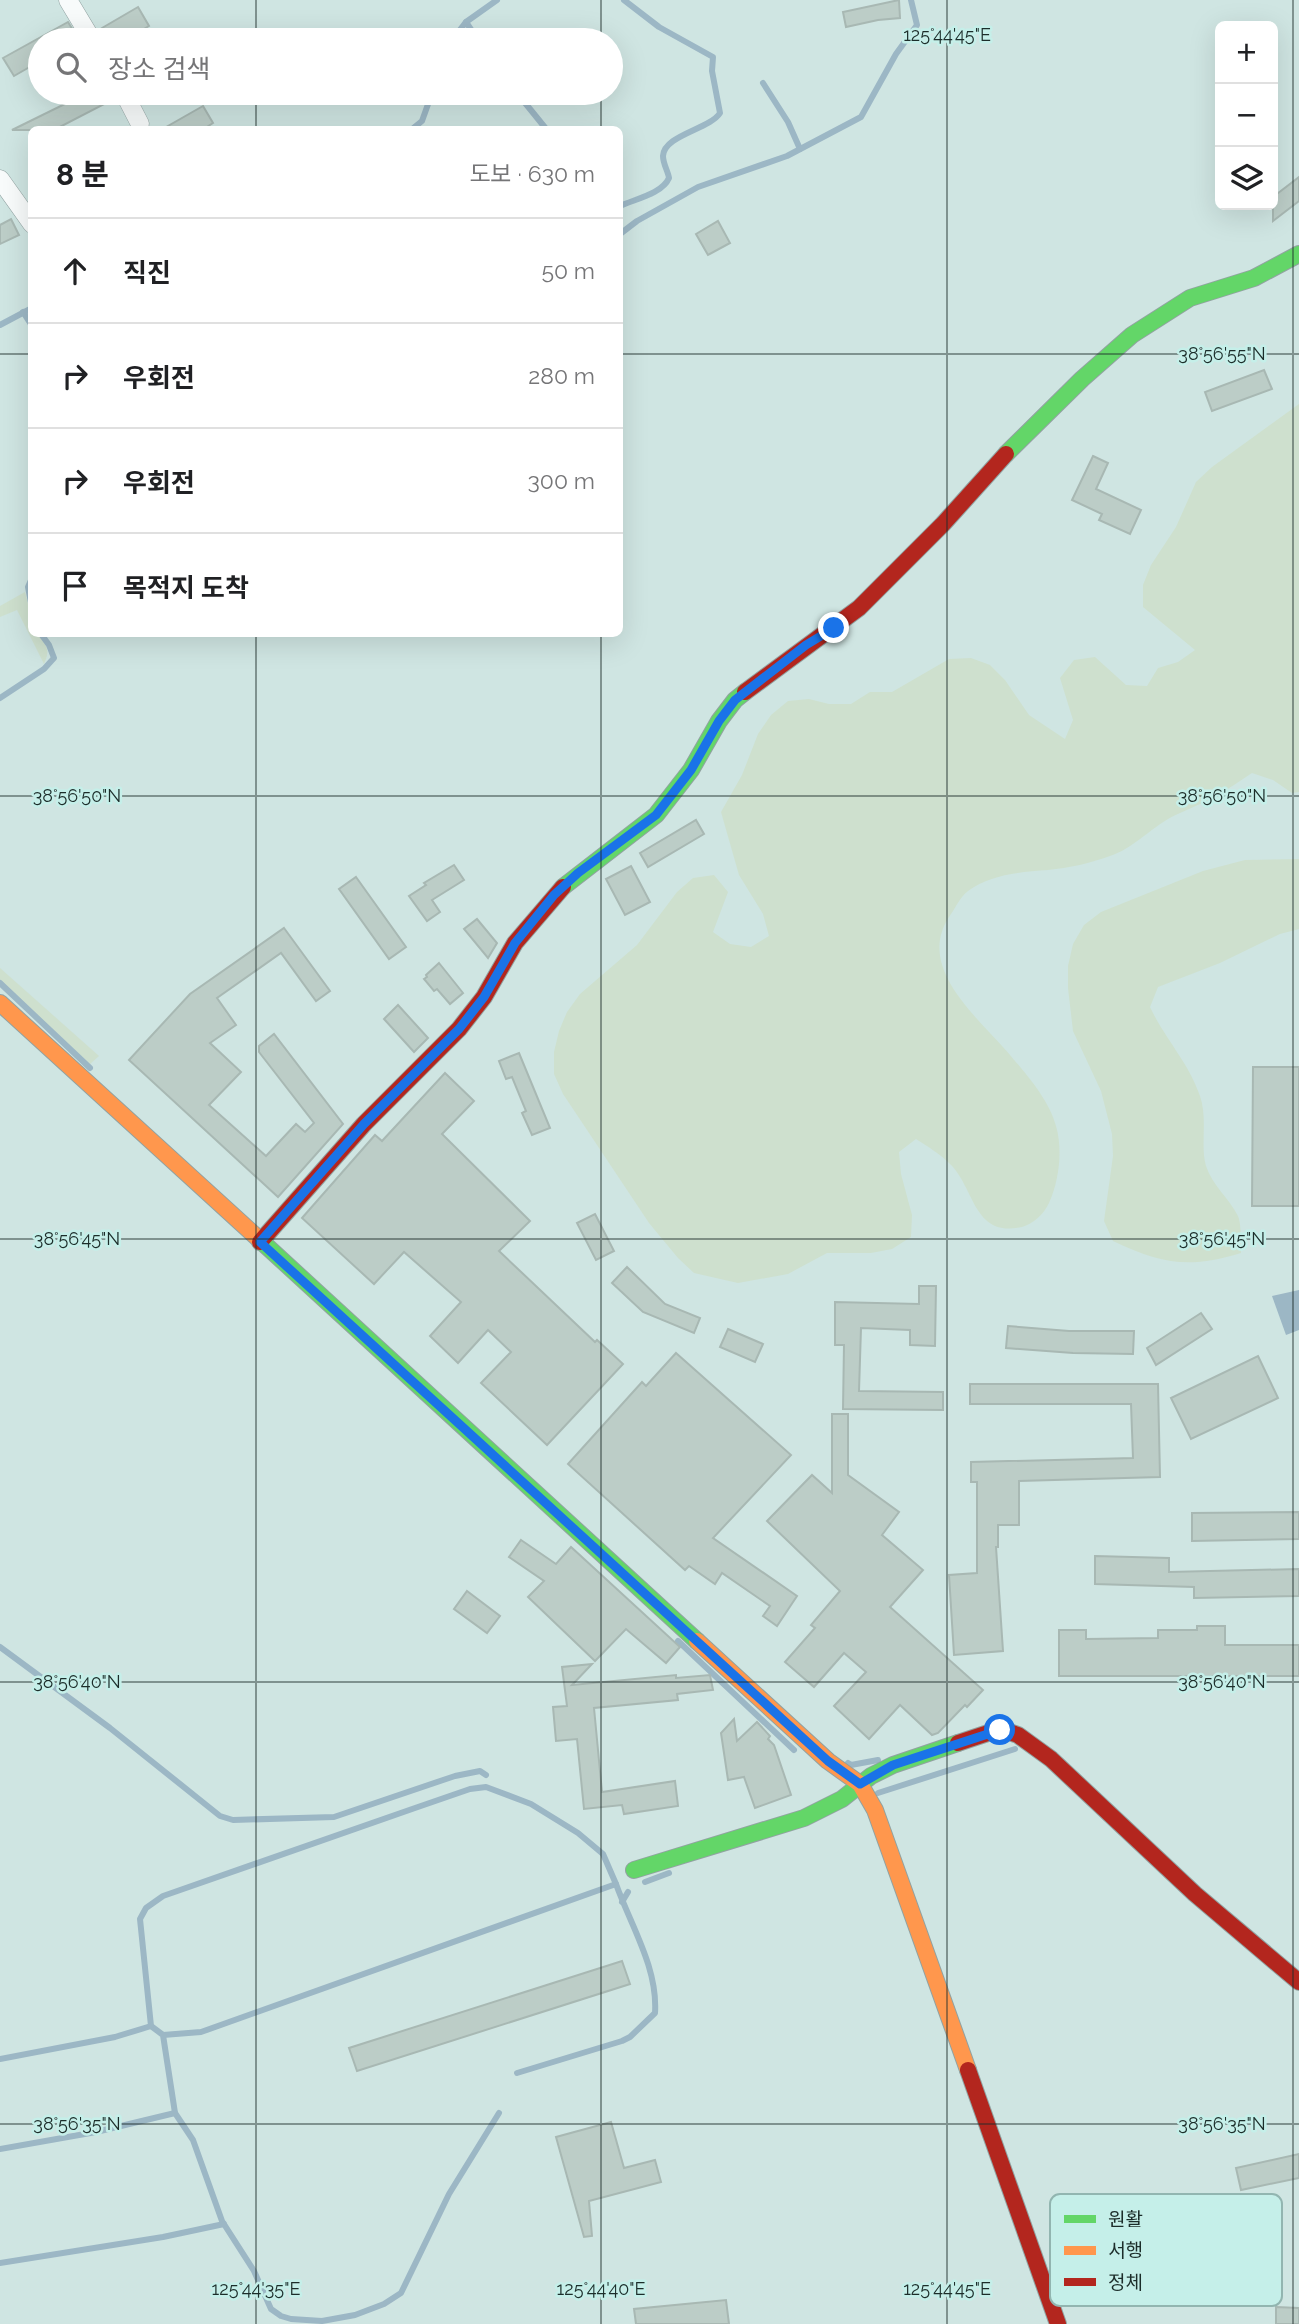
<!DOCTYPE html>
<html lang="ko">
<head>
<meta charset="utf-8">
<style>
  :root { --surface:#fff; --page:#f2f2f2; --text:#202124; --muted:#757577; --line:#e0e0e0 }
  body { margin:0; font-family:Raleway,"Noto Sans KR",sans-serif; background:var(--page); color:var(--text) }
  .controls { position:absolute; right:21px; top:21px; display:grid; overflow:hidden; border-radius:10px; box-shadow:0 7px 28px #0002 }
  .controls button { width:63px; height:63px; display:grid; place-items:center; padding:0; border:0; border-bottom:2px solid var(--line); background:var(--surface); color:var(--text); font:35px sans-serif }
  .stop { position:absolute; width:21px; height:21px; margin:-16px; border:5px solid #1a73e8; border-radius:50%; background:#fff }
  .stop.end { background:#1a73e8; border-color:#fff; box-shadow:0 2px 7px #0008 }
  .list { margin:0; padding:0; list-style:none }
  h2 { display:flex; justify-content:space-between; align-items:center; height:91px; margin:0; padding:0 28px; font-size:30px }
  h2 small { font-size:23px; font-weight:400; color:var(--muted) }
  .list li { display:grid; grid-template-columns:46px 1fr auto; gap:21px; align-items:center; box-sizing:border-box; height:105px; padding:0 28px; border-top:2px solid var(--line) }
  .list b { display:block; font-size:26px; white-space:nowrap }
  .list em { font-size:23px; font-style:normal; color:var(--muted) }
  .icon { flex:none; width:38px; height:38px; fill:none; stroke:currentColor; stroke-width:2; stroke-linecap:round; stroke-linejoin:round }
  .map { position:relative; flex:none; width:1299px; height:2324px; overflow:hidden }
  .search { position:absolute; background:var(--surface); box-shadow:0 7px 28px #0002; left:28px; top:28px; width:595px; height:77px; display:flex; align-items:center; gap:18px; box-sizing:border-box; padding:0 24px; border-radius:38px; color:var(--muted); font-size:26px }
  .panel { position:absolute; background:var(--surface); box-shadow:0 7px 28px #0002; left:28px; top:126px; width:595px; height:511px; border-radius:10px }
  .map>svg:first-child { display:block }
  .green { fill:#cee0ce }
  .water { fill:#9cb7c5 }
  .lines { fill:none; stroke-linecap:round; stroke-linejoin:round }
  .stream { stroke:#9cb7c5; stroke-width:6 }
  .building { fill:#bccdc7; stroke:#a8b8b3; stroke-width:2 }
  .street-casing { stroke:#91a2a1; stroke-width:19 }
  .fast-casing { stroke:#91a2a1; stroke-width:18 }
  .slow-casing { stroke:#91a2a1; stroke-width:18 }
  .jam-casing { stroke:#91a2a1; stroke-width:18 }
  .street { stroke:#f8fbfb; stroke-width:18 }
  .fast { stroke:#63d668; stroke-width:16 }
  .slow { stroke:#ff974d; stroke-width:16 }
  .jam { stroke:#b3261e; stroke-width:16 }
  .route { stroke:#1a73e8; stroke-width:9 }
  .ticks { fill:none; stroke:#1c2d2a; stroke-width:2; stroke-opacity:0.45 }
  .key { fill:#c5efe9; stroke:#92b5b0; stroke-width:2 }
  .key-label { font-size:19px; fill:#1c2d2a }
  .ticks-label { font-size:18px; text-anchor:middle; fill:#1c2d2a; stroke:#c5efe9; stroke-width:5; stroke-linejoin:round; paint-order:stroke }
</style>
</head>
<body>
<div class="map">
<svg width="1299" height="2324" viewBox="0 0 1299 2324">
  <rect width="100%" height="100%" fill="#cfe5e2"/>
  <g class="green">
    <path d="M1299 404V792L1292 793 1273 780 1252 773C1240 781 1228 789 1216 796 1201 805 1184 810 1168 819 1149 830 1132 849 1110 856 1091 863 1069 868 1048 870 1021 872 991 874 968 891 960 897 955 909 949 917 915 969 980 1019 1010 1055 1027 1075 1049 1100 1056 1126 1063 1150 1059 1181 1049 1203 1044 1214 1033 1224 1022 1227 973 1238 975 1188 950 1164 940 1154 927 1146 916 1139L899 1152 901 1174 912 1215 911 1237 892 1249 871 1253H827L788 1274 738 1283 694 1273 678 1258 649 1223 563 1094 554 1074V1052L559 1031 567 1012 580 994 637 945 677 892 693 878 714 875 728 892 713 932 730 944 751 947 769 936 763 914 739 875 721 812 742 775 758 734 771 715 788 701 809 699 829 704H851L870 692H892L949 659 971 658 990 665 1005 680 1029 715 1065 739 1073 720 1060 678 1074 660 1095 657 1126 685 1147 686 1158 668 1178 662 1195 650 1143 607V585L1151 565 1176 527 1196 482 1212 467Z"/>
    <path d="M25 592 31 616 32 634H38C46 646 51 649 44 664L17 610 0 617V606Z"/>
    <path d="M1299 859V929L1280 934 1220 963 1158 987 1150 1007C1165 1039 1189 1063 1200 1096 1208 1119 1200 1146 1206 1166 1212 1185 1229 1198 1238 1216 1242 1226 1240 1242 1241 1253 1189 1269 1162 1264 1113 1241L1104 1221 1113 1156 1112 1134 1101 1091 1073 1031 1068 988V966L1073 944 1084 925 1101 912 1203 871 1245 860Z"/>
    <path d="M0 968 99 1056 90 1064 0 981Z"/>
  </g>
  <path class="water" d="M1299 1290V1330L1286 1335 1272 1296Z"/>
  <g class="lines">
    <g class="stream">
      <path d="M466 22 478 40"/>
      <path d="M452 40 466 22 497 0"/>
      <path d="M763 83 788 122 800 149"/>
      <path d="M517 93 547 130"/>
      <path d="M411 130 422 121 432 93"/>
      <path d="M620 206C635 199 662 194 669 178 668 171 663 164 663 156 664 135 710 129 720 113L712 71 713 57 659 27 624 0"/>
      <path d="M620 234 637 221 698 187 787 156 861 117 896 54 917 25 911 0"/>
      <path d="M23 312 32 326"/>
      <path d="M0 325 32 308"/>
      <path d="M32 578 28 587 32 608"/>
      <path d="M0 698 44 669 54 658 49 645 41 634"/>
      <path d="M0 983 90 1068"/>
      <path d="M678 1641 794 1750"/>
      <path d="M0 1647 110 1728 220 1816 233 1820 334 1817 455 1776 480 1771 486 1775"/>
      <path d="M848 1763 851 1765 878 1760"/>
      <path d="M878 1793 1015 1749"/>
      <path d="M645 1882 669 1873"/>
      <path d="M622 1902 628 1892"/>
      <path d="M163 2035 201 2032 616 1884 603 1854 578 1833 531 1804 486 1787 470 1789 415 1808 163 1896 146 1908 140 1919 151 2026 163 2035 175 2113 193 2140 222 2221 254 2271 271 2309 281 2316 291 2319 322 2321 355 2315 384 2304 401 2293 449 2194 499 2113"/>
      <path d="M0 2059 115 2037 151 2026"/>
      <path d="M517 2073 622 2041 630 2037 655 2013C658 1968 631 1926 616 1884"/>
      <path d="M0 2149 96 2132 175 2113"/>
      <path d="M0 2263 163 2237 224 2224"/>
    </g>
  </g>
  <g class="building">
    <path d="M899 0 900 18 878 20 846 27 843 12Z"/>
    <path d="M138 7 149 26 125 40H109L102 28Z"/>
    <path d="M68 22 79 40H40V61L14 76 3 58Z"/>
    <path d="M87 93H113L114 99 54 130H12Z"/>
    <path d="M203 106 213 123 202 130H161Z"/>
    <path d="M1299 177V201L1273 221V197Z"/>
    <path d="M11 219 19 235 0 244V225Z"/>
    <path d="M718 221 730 243 708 255 696 234Z"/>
    <path d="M1264 370 1272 389 1212 411 1205 392Z"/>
    <path d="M1093 456 1108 463 1096 489 1141 510 1130 534 1099 520 1102 514 1072 500Z"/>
    <path d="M696 820 704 834 648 867 640 853Z"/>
    <path d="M454 865 464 880 432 900 440 912 427 921 409 896 426 885 424 883Z"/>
    <path d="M631 866 650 902 625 915 606 879Z"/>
    <path d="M356 877 406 947 389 959 339 889Z"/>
    <path d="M477 919 497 943 488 958 464 929Z"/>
    <path d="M284 928 330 991 316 1001 281 953 217 998 236 1025 210 1043 241 1072 209 1105 266 1156 296 1124 305 1132 314 1123 259 1052V1046L274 1034 343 1124 278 1197 129 1060 190 994Z"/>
    <path d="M439 963 463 993 450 1004 437 989 434 991 424 979 427 977 426 975Z"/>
    <path d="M398 1005 428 1038 414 1052 384 1019Z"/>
    <path d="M519 1053 550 1128 532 1135 522 1113 526 1111 512 1077 506 1079 499 1061Z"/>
    <path d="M1253 1067H1299V1206H1252Z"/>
    <path d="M445 1073 474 1101 442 1134 530 1221 499 1251 595 1342 597 1340 623 1364 547 1445 481 1383 511 1352 488 1330 458 1363 430 1336 461 1302 404 1252 374 1284 302 1218 375 1135 382 1141Z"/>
    <path d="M595 1214 614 1251 596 1260 577 1223Z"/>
    <path d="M627 1267 665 1304 700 1318 694 1333 643 1312 612 1283Z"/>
    <path d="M919 1286H936L935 1346 910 1345V1330L861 1328 859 1391 943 1392V1410L843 1409 844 1345H835V1302L919 1304Z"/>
    <path d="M1201 1313 1212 1329 1156 1365 1147 1348Z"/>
    <path d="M1008 1326 1069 1331H1134L1133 1354 1073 1353 1006 1348Z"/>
    <path d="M728 1329 763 1344 755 1362 720 1347Z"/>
    <path d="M676 1353 791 1455 713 1538 797 1596 777 1626 763 1616 770 1606 722 1573 715 1584 689 1566 685 1570 568 1464 642 1382 646 1386Z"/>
    <path d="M1258 1356 1278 1398 1191 1439 1171 1398Z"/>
    <path d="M970 1384H1158L1160 1477 1019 1481V1525H998V1547H996L1003 1651 954 1655 949 1575 977 1573V1482H971V1462L1133 1458 1131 1404H970Z"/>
    <path d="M832 1414H848V1475L899 1512 882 1535 923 1570 890 1607 983 1690 967 1707 965 1705 938 1733 932 1735 900 1705 869 1739 834 1706 866 1672 844 1653 814 1687 785 1662 815 1628 811 1625 840 1591 767 1521 812 1475 832 1493Z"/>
    <path d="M1299 1512V1539L1192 1541V1513Z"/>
    <path d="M521 1540 556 1564 571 1547 680 1647 666 1663 626 1629 595 1661 528 1597 544 1581 509 1557Z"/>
    <path d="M1095 1556 1169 1558V1572L1299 1569V1596L1194 1598V1587L1095 1584Z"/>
    <path d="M467 1591 500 1616 487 1633 454 1609Z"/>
    <path d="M1197 1626H1225V1645H1299V1676H1059V1630H1086V1639L1158 1638V1630H1197Z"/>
    <path d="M592 1664 572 1685 676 1675V1678L710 1675 713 1690 677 1694 678 1700 594 1708 602 1792 675 1781 678 1806 624 1814 622 1805 584 1809 577 1739 556 1741 553 1707 567 1706 562 1667Z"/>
    <path d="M734 1719 737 1741 757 1722 770 1736 768 1739 774 1745 791 1795 755 1808 744 1777 728 1780 721 1733Z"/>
    <path d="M622 1961 630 1984 357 2071 349 2048Z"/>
    <path d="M611 2122 624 2168 655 2160 661 2182 589 2201 592 2236 584 2237 556 2137Z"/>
    <path d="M1299 2154V2178L1241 2190 1236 2168Z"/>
    <path d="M726 2300 729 2324H636L634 2309Z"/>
    <path d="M1276 2307 1299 2308V2324H1276Z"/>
  </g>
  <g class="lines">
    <g class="street-casing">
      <g id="street">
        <path d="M68 0 92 40"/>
        <path d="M124 93 140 124"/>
        <path d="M0 179 32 224"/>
      </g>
    </g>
    <g class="fast-casing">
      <g id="fast">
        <path d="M1006 454 1082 379 1132 335 1190 298 1254 278 1299 254"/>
        <path d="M563 887 656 815 691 770 719 721 735 700 745 692"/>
        <path d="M261 1241 697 1641"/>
        <path d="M634 1870 804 1818 842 1799 871 1776 893 1765 958 1743"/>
      </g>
    </g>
    <g class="slow-casing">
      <g id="slow">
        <path d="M0 1003 261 1241"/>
        <path d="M697 1641 828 1761 860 1784 875 1810 968 2070"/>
      </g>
    </g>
    <g class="jam-casing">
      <g id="jam">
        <path d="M745 692 859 608 943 524 1006 454"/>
        <path d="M260 1242 364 1124 459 1029 484 997 515 943 563 887"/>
        <path d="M958 1743 1000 1729 1018 1735 1051 1759 1195 1894 1299 1982"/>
        <path d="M968 2070 1058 2324"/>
      </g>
    </g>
    <use href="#street" class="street"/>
    <use href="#fast" class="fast"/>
    <use href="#slow" class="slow"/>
    <use href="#jam" class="jam"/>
  </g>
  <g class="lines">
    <path class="route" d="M834 628 806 645 735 700 719 721 691 770 656 815 578 873 554 895 515 943 484 997 459 1029 364 1124 260 1242 828 1761 860 1784 893 1765 1000 1730"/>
  </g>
  <path class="ticks" d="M256 0V40M601 0V40M947 0V2324M1293 0V2324M256 93V130M601 93V130M0 354H32M620 354H1299M256 634V2324M601 634V2324M0 796H1299M0 1239H1299M0 1682H1299M0 2124H1299"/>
  <rect x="1050" y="2194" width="232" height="112" rx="10" class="key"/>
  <rect x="1064" y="2215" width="32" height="8" fill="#63d668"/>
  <rect x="1064" y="2246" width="32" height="9" fill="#ff974d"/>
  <rect x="1064" y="2278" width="32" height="8" fill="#b3261e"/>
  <g class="key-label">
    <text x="1108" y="2226">원활</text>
    <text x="1108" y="2257">서행</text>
    <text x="1108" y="2289">정체</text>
  </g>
  <g class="ticks-label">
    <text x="947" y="41">125°44'45"E</text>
    <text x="1222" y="360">38°56'55"N</text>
    <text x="77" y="802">38°56'50"N</text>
    <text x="1222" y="802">38°56'50"N</text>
    <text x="77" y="1245">38°56'45"N</text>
    <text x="1222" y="1245">38°56'45"N</text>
    <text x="77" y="1688">38°56'40"N</text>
    <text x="1222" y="1688">38°56'40"N</text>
    <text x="77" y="2130">38°56'35"N</text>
    <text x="1222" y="2130">38°56'35"N</text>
    <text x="256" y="2295">125°44'35"E</text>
    <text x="601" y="2295">125°44'40"E</text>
    <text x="947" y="2295">125°44'45"E</text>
  </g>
</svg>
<div class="controls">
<button>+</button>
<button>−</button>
<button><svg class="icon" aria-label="layers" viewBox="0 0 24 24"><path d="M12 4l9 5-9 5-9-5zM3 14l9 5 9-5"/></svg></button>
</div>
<div class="stop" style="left:1000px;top:1730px"></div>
<div class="stop end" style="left:834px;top:628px"></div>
<div class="search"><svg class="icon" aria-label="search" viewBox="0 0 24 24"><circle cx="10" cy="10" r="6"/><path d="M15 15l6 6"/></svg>장소 검색</div>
<section class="panel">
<h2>8 분<small>도보 · 630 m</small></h2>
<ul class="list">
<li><svg class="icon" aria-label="ahead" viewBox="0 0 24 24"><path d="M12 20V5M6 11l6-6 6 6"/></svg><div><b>직진</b></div><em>50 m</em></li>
<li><svg class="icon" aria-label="right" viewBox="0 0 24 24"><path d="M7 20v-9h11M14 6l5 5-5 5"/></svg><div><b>우회전</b></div><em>280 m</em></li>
<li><svg class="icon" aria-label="right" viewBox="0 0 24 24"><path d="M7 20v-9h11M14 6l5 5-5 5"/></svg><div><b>우회전</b></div><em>300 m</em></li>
<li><svg class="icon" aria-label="arrive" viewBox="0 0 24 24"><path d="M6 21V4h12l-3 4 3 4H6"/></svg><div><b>목적지 도착</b></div></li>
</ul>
</section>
</div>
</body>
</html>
